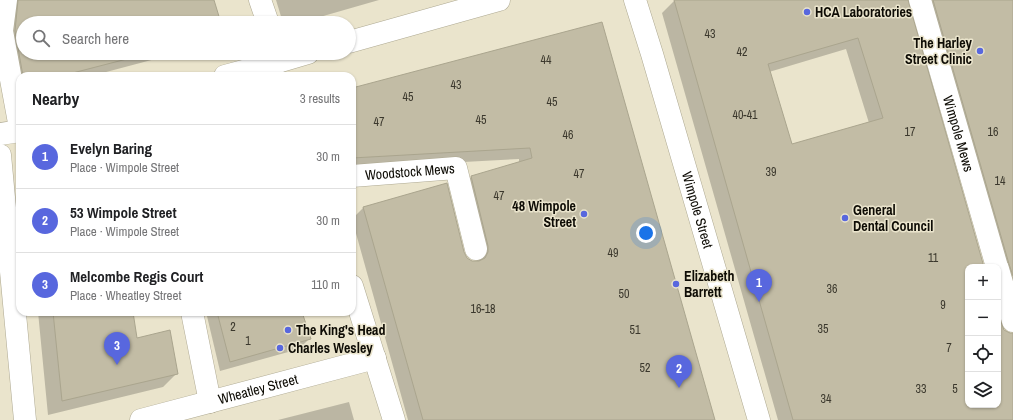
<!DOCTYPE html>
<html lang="en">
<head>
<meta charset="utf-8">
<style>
  :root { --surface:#fff; --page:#f6f6f6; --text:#202124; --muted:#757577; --line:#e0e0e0; --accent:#5867de }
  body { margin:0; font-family:"Archivo Narrow",sans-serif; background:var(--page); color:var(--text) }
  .controls { position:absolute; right:12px; bottom:12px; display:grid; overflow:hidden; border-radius:8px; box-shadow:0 1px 3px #0004 }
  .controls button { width:36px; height:36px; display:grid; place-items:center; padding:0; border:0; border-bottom:1px solid var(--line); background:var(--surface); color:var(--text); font:20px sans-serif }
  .you { position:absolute; left:646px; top:233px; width:14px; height:14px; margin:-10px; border:3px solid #fff; border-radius:50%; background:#1a73e8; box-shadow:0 0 0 6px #1a73e833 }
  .badge { display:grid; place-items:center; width:26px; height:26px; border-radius:50%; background:var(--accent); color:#fff; font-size:13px; font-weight:700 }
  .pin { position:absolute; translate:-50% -33px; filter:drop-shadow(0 1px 2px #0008) }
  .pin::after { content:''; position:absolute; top:21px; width:14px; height:12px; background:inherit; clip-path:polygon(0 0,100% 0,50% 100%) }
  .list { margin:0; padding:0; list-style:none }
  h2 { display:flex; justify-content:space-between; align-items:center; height:52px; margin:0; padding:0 16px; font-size:17px }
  h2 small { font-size:13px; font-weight:400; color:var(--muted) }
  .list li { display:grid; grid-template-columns:26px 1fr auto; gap:12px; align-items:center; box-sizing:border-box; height:64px; padding:0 16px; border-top:1px solid var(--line) }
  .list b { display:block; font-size:15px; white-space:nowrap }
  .list p { margin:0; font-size:13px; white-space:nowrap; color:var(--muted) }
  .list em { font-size:13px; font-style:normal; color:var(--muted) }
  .icon { flex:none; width:22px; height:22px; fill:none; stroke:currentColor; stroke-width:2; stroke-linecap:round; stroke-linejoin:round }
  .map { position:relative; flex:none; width:1013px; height:420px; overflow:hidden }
  .search { position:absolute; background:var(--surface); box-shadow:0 1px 3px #0004; left:16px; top:16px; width:340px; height:44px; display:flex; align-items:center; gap:10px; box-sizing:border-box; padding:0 14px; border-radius:22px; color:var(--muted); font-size:15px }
  .panel { position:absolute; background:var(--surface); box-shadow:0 1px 3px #0004; left:16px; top:72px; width:340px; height:244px; border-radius:12px }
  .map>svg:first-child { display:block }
  .shadow { fill:#0003; fill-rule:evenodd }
  .building { fill:#c2bca5; stroke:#aaa58e; fill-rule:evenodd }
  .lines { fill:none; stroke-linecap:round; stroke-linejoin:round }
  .minor-casing { stroke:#aea992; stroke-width:23 }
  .minor { stroke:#fff; stroke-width:22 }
  .poi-dot { fill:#5867de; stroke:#eae4cc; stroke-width:1.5 }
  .labels { text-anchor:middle; stroke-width:3; stroke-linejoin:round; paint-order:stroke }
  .number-label { font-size:12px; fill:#3b382d }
  .poi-label { font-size:14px; font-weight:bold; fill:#0e0c05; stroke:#eae4cc; text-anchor:start }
  .street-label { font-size:14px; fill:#0e0c05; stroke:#eae4cc }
</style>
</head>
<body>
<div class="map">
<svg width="1013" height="420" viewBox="0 0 1013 420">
  <rect width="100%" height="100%" fill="#eae4cc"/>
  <g class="shadow">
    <path d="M0 0H213L220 23H23V53H178L91 76H20Z"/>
    <path d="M276 0H379L299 23H283Z"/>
    <path d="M679 0H907L983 267H968V405H998V318L1004 331 1013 334V420H778L662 13 674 1ZM846 49 869 123 792 146 769 72Z"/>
    <path d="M912 0H1013V329Z"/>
    <path d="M601 23 714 420H408L352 219 363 208 446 184 463 253 467 259 472 262H477L460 189 471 177 519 163V159L352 168V89Z"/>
    <path d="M38 312H132L136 339 177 373 163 387 48 415Z"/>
    <path d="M206 312H302L309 339 299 349 220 371Z"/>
    <path d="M349 402 354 420H278Z"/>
  </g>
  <g class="building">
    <path d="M18 0H214L221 23H23V53H150L61 76H23L15 31Z"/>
    <path d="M674 0H908L984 267H968V405H998V314L1004 330 1010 333H1013V420H793ZM858 38 883 118 792 144 768 64Z"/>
    <path d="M933 0H1013V276L1009 264Z"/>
    <path d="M602 22 715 420H423L363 207 447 183 464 252 467 258 472 261H479L485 258 488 252V246L471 176 532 158 530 148 352 158V88Z"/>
    <path d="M53 312H133L137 338 170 330 178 374 62 401Z"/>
    <path d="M217 312H302L311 339 230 362Z"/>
  </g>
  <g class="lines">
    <g class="minor-casing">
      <g id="minor">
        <path d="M6 0 2 31 20 128"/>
        <path d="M260 0 268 23"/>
        <path id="s1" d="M635 0 652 54 759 420"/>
        <path id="s2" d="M920 0 997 267"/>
        <path d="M349 42 499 0"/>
        <path d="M225 76 281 61 308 53"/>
        <path d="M0 134 20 131"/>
        <path d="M0 155 25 420"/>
        <path id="s3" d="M352 176 456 168 476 249"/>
        <path d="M998 269 1013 321"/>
        <path d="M352 286 394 420"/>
        <path d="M192 312 210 402"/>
        <path id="s4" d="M141 420 375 358"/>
      </g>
    </g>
    <use href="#minor" class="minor"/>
  </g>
  <g class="poi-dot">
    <circle cx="807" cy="12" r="4"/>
    <circle cx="980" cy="51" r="4"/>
    <circle cx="584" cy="214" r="4"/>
    <circle cx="845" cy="218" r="4"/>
    <circle cx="676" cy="284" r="4"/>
    <circle cx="288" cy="330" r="4"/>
    <circle cx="280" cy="348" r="4"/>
  </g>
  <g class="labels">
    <g class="number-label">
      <text x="710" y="38">43</text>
      <text x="742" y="56">42</text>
      <text x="546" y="64">44</text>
      <text x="456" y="89">43</text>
      <text x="408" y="101">45</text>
      <text x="552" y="106">45</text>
      <text x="745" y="119">40-41</text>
      <text x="481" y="124">45</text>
      <text x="379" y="126">47</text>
      <text x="910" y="136">17</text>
      <text x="993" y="136">16</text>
      <text x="568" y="139">46</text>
      <text x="771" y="176">39</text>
      <text x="579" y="178">47</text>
      <text x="1000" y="185">14</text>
      <text x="499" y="200">47</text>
      <text x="613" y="257">49</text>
      <text x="933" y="262">11</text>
      <text x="832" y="293">36</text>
      <text x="624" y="298">50</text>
      <text x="943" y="309">9</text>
      <text x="483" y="313">16-18</text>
      <text x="233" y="331">2</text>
      <text x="823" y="333">35</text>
      <text x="635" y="334">51</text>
      <text x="248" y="345">1</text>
      <text x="949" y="352">7</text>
      <text x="645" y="372">52</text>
      <text x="921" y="393">33</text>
      <text x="955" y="393">5</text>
      <text x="826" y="403">34</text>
    </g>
    <g class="poi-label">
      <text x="815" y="17">HCA Laboratories</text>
      <text x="972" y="48" text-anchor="end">The Harley<tspan x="972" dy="16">Street Clinic</tspan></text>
      <text x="576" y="211" text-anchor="end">48 Wimpole<tspan x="576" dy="16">Street</tspan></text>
      <text x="853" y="215">General<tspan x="853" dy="16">Dental Council</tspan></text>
      <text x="684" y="281">Elizabeth<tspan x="684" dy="16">Barrett</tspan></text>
      <text x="296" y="335">The King's Head</text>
      <text x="288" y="353">Charles Wesley</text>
    </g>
    <g class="street-label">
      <text dy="5" stroke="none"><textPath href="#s2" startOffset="139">Wimpole Mews</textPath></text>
      <text dy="5" stroke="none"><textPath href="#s3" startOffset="58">Woodstock Mews</textPath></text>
      <text dy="5" stroke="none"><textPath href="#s1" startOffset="219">Wimpole Street</textPath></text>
      <text dy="5" stroke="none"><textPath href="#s4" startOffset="121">Wheatley Street</textPath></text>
    </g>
  </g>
</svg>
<div class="controls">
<button>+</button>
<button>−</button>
<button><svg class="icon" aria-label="locate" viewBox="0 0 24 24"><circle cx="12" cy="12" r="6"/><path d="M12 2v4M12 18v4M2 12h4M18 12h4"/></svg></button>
<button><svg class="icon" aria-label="layers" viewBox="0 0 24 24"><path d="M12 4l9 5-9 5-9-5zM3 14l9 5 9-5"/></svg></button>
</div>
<div class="you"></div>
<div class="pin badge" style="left:759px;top:302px">1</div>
<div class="pin badge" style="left:679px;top:388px">2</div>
<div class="pin badge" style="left:117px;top:365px">3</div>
<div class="search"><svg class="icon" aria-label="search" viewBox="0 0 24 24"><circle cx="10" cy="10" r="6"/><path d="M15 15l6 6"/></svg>Search here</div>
<section class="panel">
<h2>Nearby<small>3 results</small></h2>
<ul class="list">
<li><span class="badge">1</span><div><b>Evelyn Baring</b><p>Place · Wimpole Street</p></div><em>30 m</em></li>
<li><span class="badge">2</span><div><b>53 Wimpole Street</b><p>Place · Wimpole Street</p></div><em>30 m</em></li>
<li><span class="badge">3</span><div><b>Melcombe Regis Court</b><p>Place · Wheatley Street</p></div><em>110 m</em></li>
</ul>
</section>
</div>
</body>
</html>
